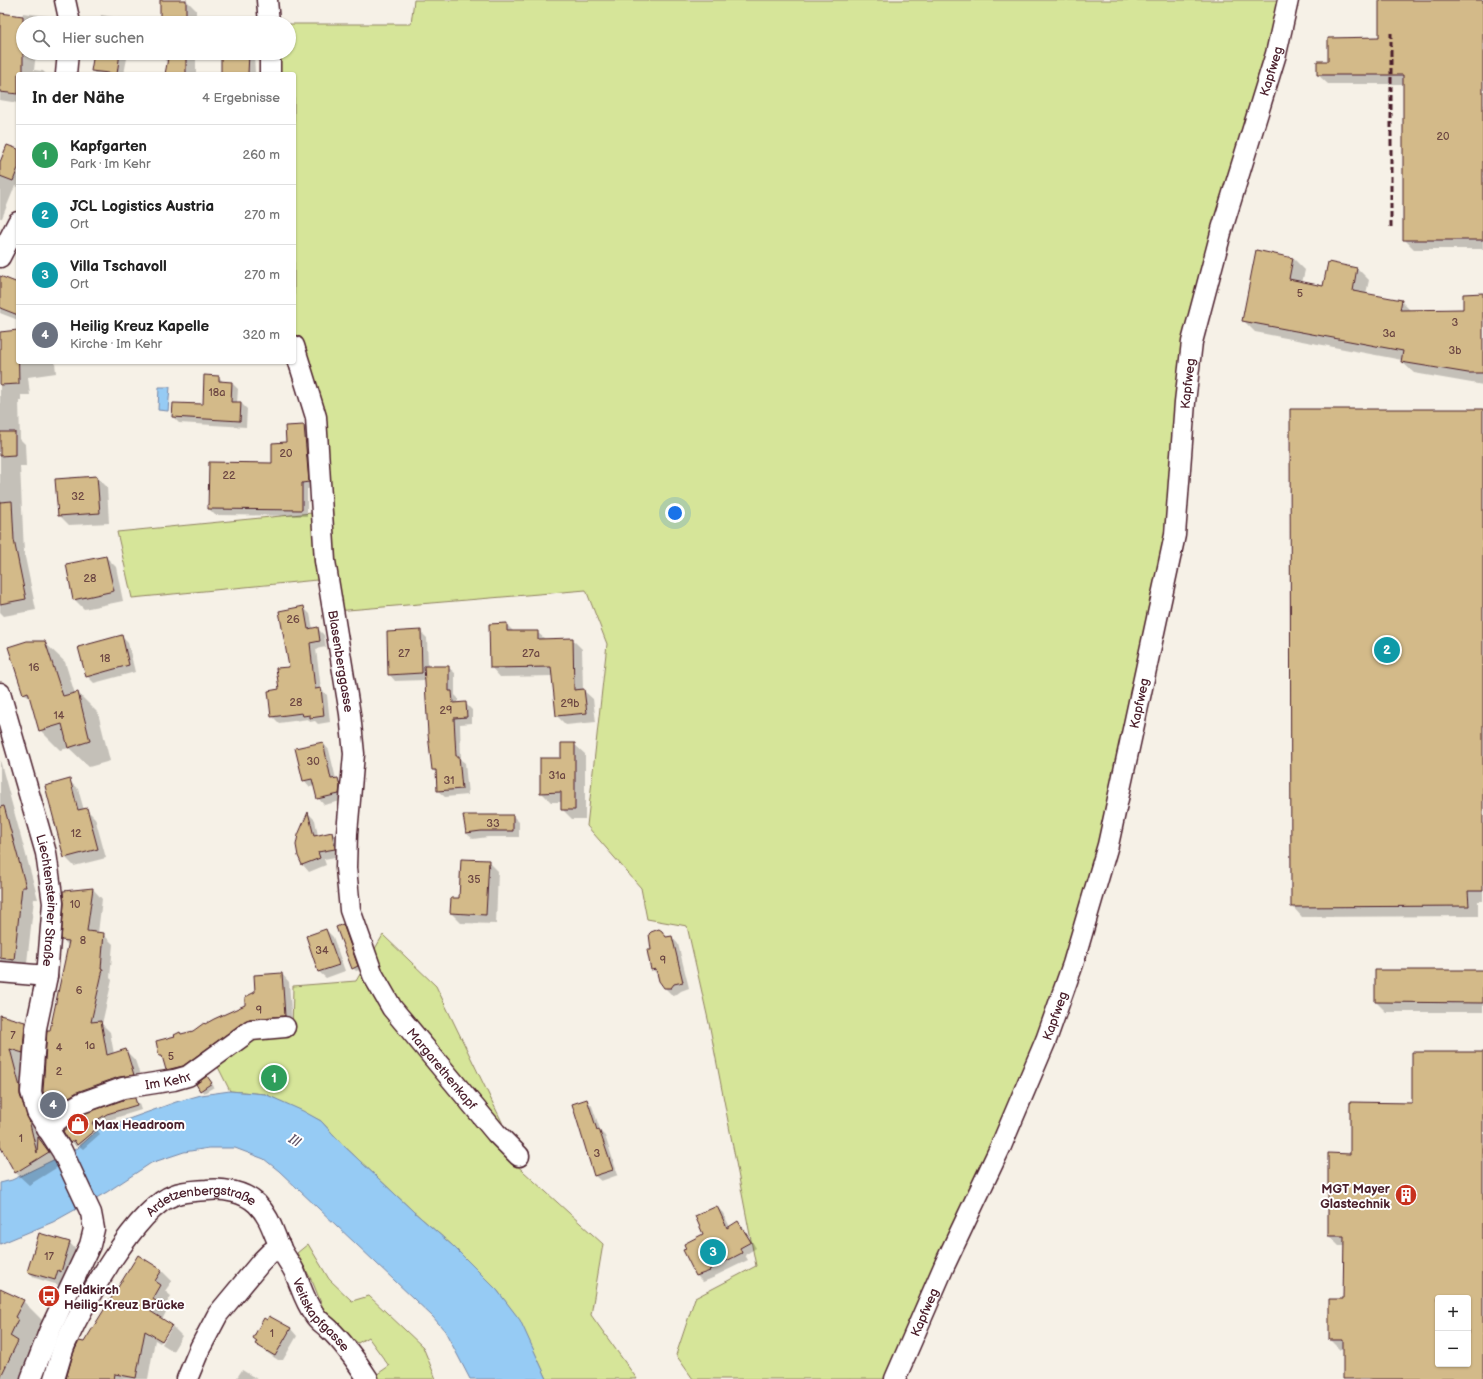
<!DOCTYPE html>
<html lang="de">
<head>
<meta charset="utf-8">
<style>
  :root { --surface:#fff; --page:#f6f6f6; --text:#222; --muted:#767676; --line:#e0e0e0; --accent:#c8321e }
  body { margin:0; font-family:"Balsamiq Sans",sans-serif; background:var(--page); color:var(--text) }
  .controls { position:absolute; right:12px; bottom:12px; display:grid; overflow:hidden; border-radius:4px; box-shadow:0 1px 3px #0004 }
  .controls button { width:36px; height:36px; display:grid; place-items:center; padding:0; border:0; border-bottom:1px solid var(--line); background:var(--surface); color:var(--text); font:20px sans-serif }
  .you { position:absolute; left:675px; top:513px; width:14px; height:14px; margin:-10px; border:3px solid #fff; border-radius:50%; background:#1a73e8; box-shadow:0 0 0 6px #1a73e833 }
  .badge { display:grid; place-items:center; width:26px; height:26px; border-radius:50%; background:var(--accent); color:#fff; font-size:13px; font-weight:700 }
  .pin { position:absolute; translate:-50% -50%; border:2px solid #fff; box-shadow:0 1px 4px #0006 }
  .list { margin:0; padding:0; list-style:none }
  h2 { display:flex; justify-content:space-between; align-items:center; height:52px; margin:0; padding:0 16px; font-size:17px }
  h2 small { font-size:13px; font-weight:400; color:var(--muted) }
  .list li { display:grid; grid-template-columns:26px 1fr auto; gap:12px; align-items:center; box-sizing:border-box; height:60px; padding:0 16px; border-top:1px solid var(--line) }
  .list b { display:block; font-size:15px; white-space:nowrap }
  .list p { margin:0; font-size:13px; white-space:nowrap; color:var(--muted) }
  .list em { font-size:13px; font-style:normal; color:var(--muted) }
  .icon { flex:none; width:22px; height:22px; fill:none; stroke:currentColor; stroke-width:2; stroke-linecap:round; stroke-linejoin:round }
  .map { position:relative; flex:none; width:1483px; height:1379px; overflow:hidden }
  .search { position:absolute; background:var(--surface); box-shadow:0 1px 3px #0004; left:16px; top:16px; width:280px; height:44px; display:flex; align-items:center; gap:10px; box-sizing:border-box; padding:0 14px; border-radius:22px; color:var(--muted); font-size:15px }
  .panel { position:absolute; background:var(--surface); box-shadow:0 1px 3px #0004; left:16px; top:72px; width:280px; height:292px; border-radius:4px }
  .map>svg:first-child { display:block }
  .green { fill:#d6e599; stroke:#908262 }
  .water { fill:#96cbf4; stroke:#7886a4 }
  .shadow { fill:#0003; fill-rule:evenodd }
  .building { fill:#d3ba89; stroke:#4a1f2b; fill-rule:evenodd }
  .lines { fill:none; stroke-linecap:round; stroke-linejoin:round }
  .minor-casing { stroke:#4a1f2b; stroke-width:23 }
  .minor { stroke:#fff; stroke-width:20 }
  .rail { stroke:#4a1f2b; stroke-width:3; stroke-dasharray:6 3; stroke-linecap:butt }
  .labels { text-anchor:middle; stroke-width:4; stroke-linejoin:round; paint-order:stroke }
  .number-label { font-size:11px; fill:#6c4642 }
  .street-label { font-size:13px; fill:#4a1f2b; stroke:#fff }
  .poi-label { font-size:13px; font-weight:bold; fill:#4a1f2b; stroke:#fff; text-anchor:start }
  .water-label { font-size:14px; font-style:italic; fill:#615367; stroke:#fff }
</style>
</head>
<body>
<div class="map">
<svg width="1483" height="1379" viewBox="0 0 1483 1379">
  <rect width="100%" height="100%" fill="#f6f1e7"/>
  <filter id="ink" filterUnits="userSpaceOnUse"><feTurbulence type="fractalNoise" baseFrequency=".025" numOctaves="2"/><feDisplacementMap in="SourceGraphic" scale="8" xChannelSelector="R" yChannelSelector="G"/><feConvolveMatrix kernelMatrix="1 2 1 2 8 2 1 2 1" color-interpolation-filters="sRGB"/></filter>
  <g filter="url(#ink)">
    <g class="green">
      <path d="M414 0H1288L1192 342 1175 535 1073 964 895 1379H693L676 1355 695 1298 756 1266 710 1028 687 926 647 919 641 888 587 826 607 644 586 590 324 612 317 580 132 598 117 532 312 513 309 422 287 362H294V74H263V53H289V24H411Z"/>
      <path d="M383 935 436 986 502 1122 512 1161 603 1244 591 1315 637 1379H547L519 1320 497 1290 453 1246 414 1212 342 1144 321 1121 265 1094 230 1091 217 1065 250 1039 280 1033 292 1035 293 986 356 981Z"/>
      <path d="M308 1244 329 1279 352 1301 369 1296 423 1347 436 1379H378L376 1375 389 1366 368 1337 358 1343 340 1329 323 1308 313 1283 297 1253Z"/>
    </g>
    <g class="water">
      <path d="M159 387H170L168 411 158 410Z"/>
      <path d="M230 1091 265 1094 303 1111 321 1121 342 1144 414 1212 453 1246 497 1290 520 1320 547 1379H470L445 1331 433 1317 279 1171 264 1159 235 1148H209L184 1152 151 1163 107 1192 53 1222 0 1244V1183L12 1180 78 1148 98 1130 176 1102 201 1095Z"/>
    </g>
    <g class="shadow">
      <path d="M161 0H186L196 10V23H161Z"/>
      <path d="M1380 0H1483V249H1414L1404 239V84H1328L1318 75 1380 38Z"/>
      <path d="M23 13 49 16 55 23H23V53H36L34 70 43 71 46 74H18V103L0 100V14L22 17Z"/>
      <path d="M101 15 126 19 129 23H100Z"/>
      <path d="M95 53H128L124 74H95L92 70Z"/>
      <path d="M160 53H196V74H166L168 63 160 55Z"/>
      <path d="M222 53H254L255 74H222Z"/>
      <path d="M18 150V187L15 186 2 218H0V162Z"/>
      <path d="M1293 258 1305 270 1302 283 1324 287 1357 268 1369 280 1366 294 1401 301 1411 311 1464 310 1483 294V385L1414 373 1402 362V360L1255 332 1243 320Z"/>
      <path d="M0 280 18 284V320L0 313Z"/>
      <path d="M0 333 18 362H55L56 373 28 377 30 395H21V401H19L20 439 25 444 26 466H20L24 552 36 610 4 616 0 612Z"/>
      <path d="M219 377 224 383H232L238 389 237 403H241L247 409 246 427 179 423 173 417 203 405Z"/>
      <path d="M1483 410V901H1478V916L1302 917 1292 906Z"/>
      <path d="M304 426 310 432 314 488 307 489V516L215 515 209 509 273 464 287 443Z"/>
      <path d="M97 477 107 487 109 523 69 525 59 515Z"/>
      <path d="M106 557 116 567 123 601 84 609 74 599Z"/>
      <path d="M303 607 310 614 313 629 317 628 324 635 326 647 316 649 321 689 327 695 330 722 318 724 315 721 310 722 308 719 279 723 272 716 280 690 290 668Z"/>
      <path d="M506 624 514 632H537L545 639H572L582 649 583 690 593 699 596 722 566 725 557 716 553 676 500 677 491 667Z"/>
      <path d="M420 631 427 638 428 667H448L455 673V695L458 698V704L465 703 472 710V723L460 724 461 760 465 763 468 795 445 797 438 791 437 774 433 770 425 680 395 681 389 674Z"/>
      <path d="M121 636 128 643 135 672 94 683 87 676Z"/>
      <path d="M44 642 65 662 75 694 78 693 98 713 110 761 89 767 69 748 60 750 40 730 32 701 24 693Z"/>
      <path d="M323 743 329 750 336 779H337L344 786 345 800 324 805 318 798 315 786 310 787 304 780Z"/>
      <path d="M574 744 585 754V819H572L562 809V802H551L541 792 562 759Z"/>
      <path d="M0 760 38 899H34L26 972 0 969Z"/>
      <path d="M69 781 78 789 84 810 86 809 95 818 106 858 74 866 65 857ZM71 790H73L80 815H78Z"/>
      <path d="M309 814 315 820 318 836 332 833 339 840 341 856 324 859 326 865 309 872 303 865 299 856V835Z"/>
      <path d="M513 816 519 822V837H488L473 839 466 833Z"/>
      <path d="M488 861 498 871 496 924 461 923 451 913Z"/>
      <path d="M93 889 102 899 98 933 103 934 113 944 110 978 112 980 102 1024 110 1032 114 1054 126 1051 135 1060 143 1084 60 1120 48 1107 51 1031 69 946 63 940Z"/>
      <path d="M343 925 346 928 360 970 356 971 353 968Z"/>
      <path d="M326 930 333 937 345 971 326 978 319 972Z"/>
      <path d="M662 932 668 938 672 937 678 944 689 988 681 991 677 994 672 995 665 988 659 976 652 969V950Z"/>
      <path d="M1483 971V1012H1386L1376 1002Z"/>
      <path d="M282 974 289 982 292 1023 258 1026 175 1077 167 1069 164 1059 160 1055 182 1035 194 1032 246 1005 256 993Z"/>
      <path d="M0 1016 25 1023 38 1036 35 1065 22 1061 44 1143 51 1151 61 1165 29 1185 16 1173 2 1148 0 1149Z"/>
      <path d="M1483 1053V1379H1344V1350H1340L1330 1340 1344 1300 1345 1246H1339L1329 1236V1154L1351 1155 1413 1104ZM1438 1298H1468V1364H1438Z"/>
      <path d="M210 1080 214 1087 204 1093 201 1090Z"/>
      <path d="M135 1099 139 1104 141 1110 112 1119 96 1128 100 1134 83 1149 78 1145 76 1147 64 1131Z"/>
      <path d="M587 1100 592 1106 601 1132 605 1136 618 1175 601 1181 595 1176Z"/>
      <path d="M717 1207 723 1213 730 1227 738 1222 744 1228 756 1248 745 1255 748 1260 715 1276V1277L703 1282 697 1276 705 1235Z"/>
      <path d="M40 1234 70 1243 76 1250 68 1277 62 1286 35 1278 28 1271Z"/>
      <path d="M139 1257 162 1271 172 1281 165 1291 171 1296 163 1309 166 1312 162 1320 172 1326 182 1336 173 1351 162 1344 172 1327H170L160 1343 155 1340 148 1379H67L84 1343Z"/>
      <path d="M0 1290 23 1301 43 1321 35 1337 38 1340 30 1379H0Z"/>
      <path d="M270 1317 291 1329 297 1336 283 1360H278L266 1352 254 1338Z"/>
      <path d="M242 1370 257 1379H236Z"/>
    </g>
    <g class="building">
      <rect x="160" y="0" width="26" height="23"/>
      <path d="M1379 0H1483V240H1403V75H1317V61H1328V38L1379 37Z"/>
      <path d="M0 13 23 16V74H18V94L0 92Z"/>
      <path d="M94 53H120L117 74 91 71Z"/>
      <path d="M169 53H186V74H165Z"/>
      <path d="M221 53H249L248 74H221Z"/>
      <path d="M7 145 18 149V168L13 181 0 176V162Z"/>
      <path d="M1256 250 1293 258 1289 279 1323 286 1328 262 1357 268 1353 291 1402 300 1400 310 1463 309V294L1483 293V373H1468L1401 362 1403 351 1242 321Z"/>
      <path d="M0 276 18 283V315L0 308Z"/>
      <path d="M18 330 19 384 0 385V332Z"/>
      <path d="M204 375 219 376V381L232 382 231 402H241L240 421 172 417 173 403 203 404Z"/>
      <path d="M1290 409H1483V891H1468L1469 906 1291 907Z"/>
      <path d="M304 425 309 482 302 483V510L208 509 209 462 272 463V443L286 442 285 426Z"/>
      <path d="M0 432H15V455L0 456Z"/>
      <path d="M97 476 100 513 58 516 55 479Z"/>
      <path d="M12 501 14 540 26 599 0 604V502Z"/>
      <path d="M106 556 114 591 73 600 66 564Z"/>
      <path d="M304 606 308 629 318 627 320 641 310 643 315 689 321 688 324 716 310 718V715L303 716 302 713 271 717 268 691 279 689 276 668 289 667 279 611Z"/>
      <path d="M507 623V631H538V639L573 638 574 690 584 689 587 713 556 716 551 667 490 668 489 624Z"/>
      <path d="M421 630 422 673 388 675 387 632Z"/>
      <path d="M122 635 129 665 86 677 78 647Z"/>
      <path d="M27 641H45L63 696 78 692 90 741 68 748 62 724 39 731 28 692 23 694 8 647Z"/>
      <path d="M424 666H449V691H452L453 703 466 702 467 717 454 718 456 756H459L462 789 437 791 436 770H432L428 734Z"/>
      <path d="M323 742 331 779 338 778 340 786 339 794 317 799 312 779 303 781 295 748Z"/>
      <path d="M561 743H575V810H561V792L540 793V758H561Z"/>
      <path d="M70 779 78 810 87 808 98 849 64 858 45 786Z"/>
      <path d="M4 806 26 887H22L14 960 0 958V807Z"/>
      <path d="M308 812 314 836 332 832 335 849 318 852 320 858 302 865 298 856 296 845 298 835Z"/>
      <path d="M463 815H513V831H481L466 833Z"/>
      <path d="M461 859 489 860 486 915 450 913 451 898H459Z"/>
      <path d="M93 888 87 931 104 933 101 969H103L91 1022 101 1021 107 1055 126 1049 134 1075 119 1077 77 1092 64 1100 50 1111 48 1107 43 1091 47 1030H50L69 941 61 940 64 904 63 891Z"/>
      <path d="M343 924 358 966 352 969 336 927Z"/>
      <path d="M326 929 339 965 318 972 306 936Z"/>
      <path d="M659 929 662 931 666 937 672 936 683 982 674 984 671 988H664L659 981 656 969 651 970 647 950H651L649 934 651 932Z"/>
      <path d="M1375 970H1483V1003L1375 1002Z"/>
      <path d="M282 973 285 1016 250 1019 245 1021 183 1066 166 1070 162 1056H159L156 1041 175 1036 174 1035 180 1032 181 1034 193 1031 204 1023 205 1024 214 1019 245 1005V997L255 992 254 975Z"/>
      <path d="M0 1015 25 1022 23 1053 10 1049 20 1087V1095L29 1120 37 1153 38 1137 49 1152 15 1173 0 1146Z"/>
      <path d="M1412 1052H1483V1379H1343V1340H1329V1299H1343L1344 1236H1328V1153L1350 1154V1102L1412 1103ZM1438 1298H1468V1364H1438Z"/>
      <path d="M207 1076 212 1083 200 1091 196 1084Z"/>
      <path d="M135 1098 137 1105 107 1114 92 1123 96 1129 77 1145 74 1140 70 1143 63 1131 86 1113 126 1099Z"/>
      <path d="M587 1099 597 1130 599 1129 613 1170 594 1176 572 1104Z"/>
      <path d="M717 1206 727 1228 738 1221 751 1242 740 1248 742 1253 709 1270 710 1271 696 1276 683 1250 686 1249 684 1244 703 1234 695 1216Z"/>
      <path d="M39 1233 70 1242 61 1272 58 1270 55 1280 27 1272Z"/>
      <path d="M138 1255 162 1270 155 1281 161 1285 153 1299 156 1301 150 1311 172 1325 162 1341 145 1331 136 1378 115 1374 114 1379H66L73 1354 79 1341 84 1342Z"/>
      <path d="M0 1289 24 1300 15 1317 18 1319 10 1336 18 1341 0 1378Z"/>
      <path d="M269 1316 291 1328 275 1356 255 1344 257 1341 253 1338 264 1318 267 1320Z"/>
    </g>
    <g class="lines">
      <g class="minor-casing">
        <g id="minor">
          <path d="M65 0 70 23"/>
          <path d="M267 0 269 23"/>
          <path d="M270 53V74"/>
          <path d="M66 74 68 53"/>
          <path d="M0 257 18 222"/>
          <path id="s1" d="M294 346 316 417 325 561 350 714 354 754 347 833 346 868 350 910 373 975 392 1008 496 1133 519 1156"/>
          <path id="s2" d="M0 693 46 853 53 903 47 976 36 1028 31 1092 37 1112 62 1151 91 1213 94 1229 90 1245 49 1332 31 1379"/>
          <path d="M0 972 47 976"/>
          <path id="s3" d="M47 1129 71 1109 81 1103 123 1088 174 1080 188 1076 251 1030 285 1027"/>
          <path id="s4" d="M54 1379C58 1367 61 1353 66 1342 83 1305 136 1208 174 1195 183 1191 196 1191 207 1190 223 1188 245 1192 257 1204 270 1217 273 1232 280 1247 284 1256 291 1264 295 1273 301 1287 305 1302 314 1314 318 1321 324 1324 329 1329 344 1343 357 1362 368 1379"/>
          <path d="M187 1379 200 1348 218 1314 262 1261 271 1252 280 1246"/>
          <path id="s5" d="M895 1379 945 1264 1001 1146 1046 1040 1073 964 1108 845 1175 535 1185 402 1192 342 1222 229 1276 54 1288 0"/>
        </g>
      </g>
      <use href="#minor" class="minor"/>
      <path class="rail" d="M1391 227V33"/>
    </g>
  </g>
  <defs>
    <g id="shop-disc" transform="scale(1.15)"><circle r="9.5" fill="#c8321e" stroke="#fff"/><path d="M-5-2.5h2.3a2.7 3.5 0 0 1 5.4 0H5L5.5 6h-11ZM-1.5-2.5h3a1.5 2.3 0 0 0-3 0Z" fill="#fff"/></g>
    <g id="building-disc" transform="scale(1.15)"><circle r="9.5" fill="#c8321e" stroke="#fff"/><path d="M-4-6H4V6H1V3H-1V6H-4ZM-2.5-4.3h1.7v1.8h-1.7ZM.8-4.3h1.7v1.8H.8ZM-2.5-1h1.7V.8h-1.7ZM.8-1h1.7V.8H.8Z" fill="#fff"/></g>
    <g id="bus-disc" transform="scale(1.15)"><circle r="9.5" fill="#c8321e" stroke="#fff"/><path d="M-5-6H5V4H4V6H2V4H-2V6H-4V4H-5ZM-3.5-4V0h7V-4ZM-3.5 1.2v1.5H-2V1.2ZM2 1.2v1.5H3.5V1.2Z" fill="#fff"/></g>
  </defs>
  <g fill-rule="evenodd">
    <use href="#shop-disc" x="78" y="1124"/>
    <use href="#building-disc" x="1406" y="1195"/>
    <use href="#bus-disc" x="49" y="1296"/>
  </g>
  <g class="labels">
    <g class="number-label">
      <text x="1443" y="140">20</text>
      <text x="1300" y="297">5</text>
      <text x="1455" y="326">3</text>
      <text x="1389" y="337">3a</text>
      <text x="1455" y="354">3b</text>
      <text x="217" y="396">18a</text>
      <text x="286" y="457">20</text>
      <text x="229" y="479">22</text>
      <text x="78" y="500">32</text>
      <text x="90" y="582">28</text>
      <text x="293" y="623">26</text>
      <text x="404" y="657">27</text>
      <text x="531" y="657">27a</text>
      <text x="105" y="662">18</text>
      <text x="34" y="671">16</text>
      <text x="296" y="706">28</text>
      <text x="570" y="707">29b</text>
      <text x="446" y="714">29</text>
      <text x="59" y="719">14</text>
      <text x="313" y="765">30</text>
      <text x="557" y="779">31a</text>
      <text x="449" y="784">31</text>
      <text x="493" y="827">33</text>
      <text x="76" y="837">12</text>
      <text x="474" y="883">35</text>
      <text x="75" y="908">10</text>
      <text x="83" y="944">8</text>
      <text x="322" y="954">34</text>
      <text x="663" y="964">9</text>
      <text x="79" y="994">6</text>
      <text x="259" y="1014">9</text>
      <text x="13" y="1039">7</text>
      <text x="90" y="1049">1a</text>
      <text x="59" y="1051">4</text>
      <text x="171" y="1060">5</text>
      <text x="59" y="1075">2</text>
      <text x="21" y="1142">1</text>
      <text x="597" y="1157">3</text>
      <text x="49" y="1260">17</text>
      <text x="272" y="1337">1</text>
    </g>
    <g class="street-label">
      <text dy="5" stroke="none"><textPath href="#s5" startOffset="1369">Kapfweg</textPath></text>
      <text dy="5" stroke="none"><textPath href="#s5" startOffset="1045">Kapfweg</textPath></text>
      <text dy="5" stroke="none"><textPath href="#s1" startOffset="320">Blasenberggasse</textPath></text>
      <text dy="5" stroke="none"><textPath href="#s5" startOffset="721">Kapfweg</textPath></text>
      <text dy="5" stroke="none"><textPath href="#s2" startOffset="214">Liechtensteiner Straße</textPath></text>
      <text dy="5" stroke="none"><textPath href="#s5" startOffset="397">Kapfweg</textPath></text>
      <text dy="5" stroke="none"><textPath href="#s1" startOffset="756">Margarethenkapf</textPath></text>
      <text dy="5" stroke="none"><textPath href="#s3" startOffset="133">Im Kehr</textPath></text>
      <text dy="5" stroke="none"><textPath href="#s4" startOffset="250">Ardetzenbergstraße</textPath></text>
      <text dy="5" stroke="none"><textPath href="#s5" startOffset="73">Kapfweg</textPath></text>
      <text dy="5" stroke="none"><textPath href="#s4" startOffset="440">Veitskapfgasse</textPath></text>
    </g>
    <g class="poi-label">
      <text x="94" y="1129">Max Headroom</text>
      <text x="1390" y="1193" text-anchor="end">MGT Mayer<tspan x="1390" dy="15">Glastechnik</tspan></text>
      <text x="64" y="1294">Feldkirch<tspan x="64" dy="15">Heilig-Kreuz Brücke</tspan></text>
    </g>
    <g class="water-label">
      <text transform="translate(295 1140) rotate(31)" y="5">Ill</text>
    </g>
  </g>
</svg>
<div class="controls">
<button>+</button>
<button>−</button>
</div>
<div class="you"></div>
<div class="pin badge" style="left:274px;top:1078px;background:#2e9e5b">1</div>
<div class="pin badge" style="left:1387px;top:650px;background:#0f9aa8">2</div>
<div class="pin badge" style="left:713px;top:1252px;background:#0f9aa8">3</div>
<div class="pin badge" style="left:53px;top:1105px;background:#6b7280">4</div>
<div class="search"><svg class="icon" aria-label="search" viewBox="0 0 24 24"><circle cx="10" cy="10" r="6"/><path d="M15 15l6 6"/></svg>Hier suchen</div>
<section class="panel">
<h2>In der Nähe<small>4 Ergebnisse</small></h2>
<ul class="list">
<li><span class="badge" style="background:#2e9e5b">1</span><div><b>Kapfgarten</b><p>Park · Im Kehr</p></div><em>260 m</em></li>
<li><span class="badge" style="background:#0f9aa8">2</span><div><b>JCL Logistics Austria</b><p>Ort</p></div><em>270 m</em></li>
<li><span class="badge" style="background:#0f9aa8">3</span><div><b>Villa Tschavoll</b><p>Ort</p></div><em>270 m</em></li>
<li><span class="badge" style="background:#6b7280">4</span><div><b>Heilig Kreuz Kapelle</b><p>Kirche · Im Kehr</p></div><em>320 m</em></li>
</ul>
</section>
</div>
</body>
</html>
